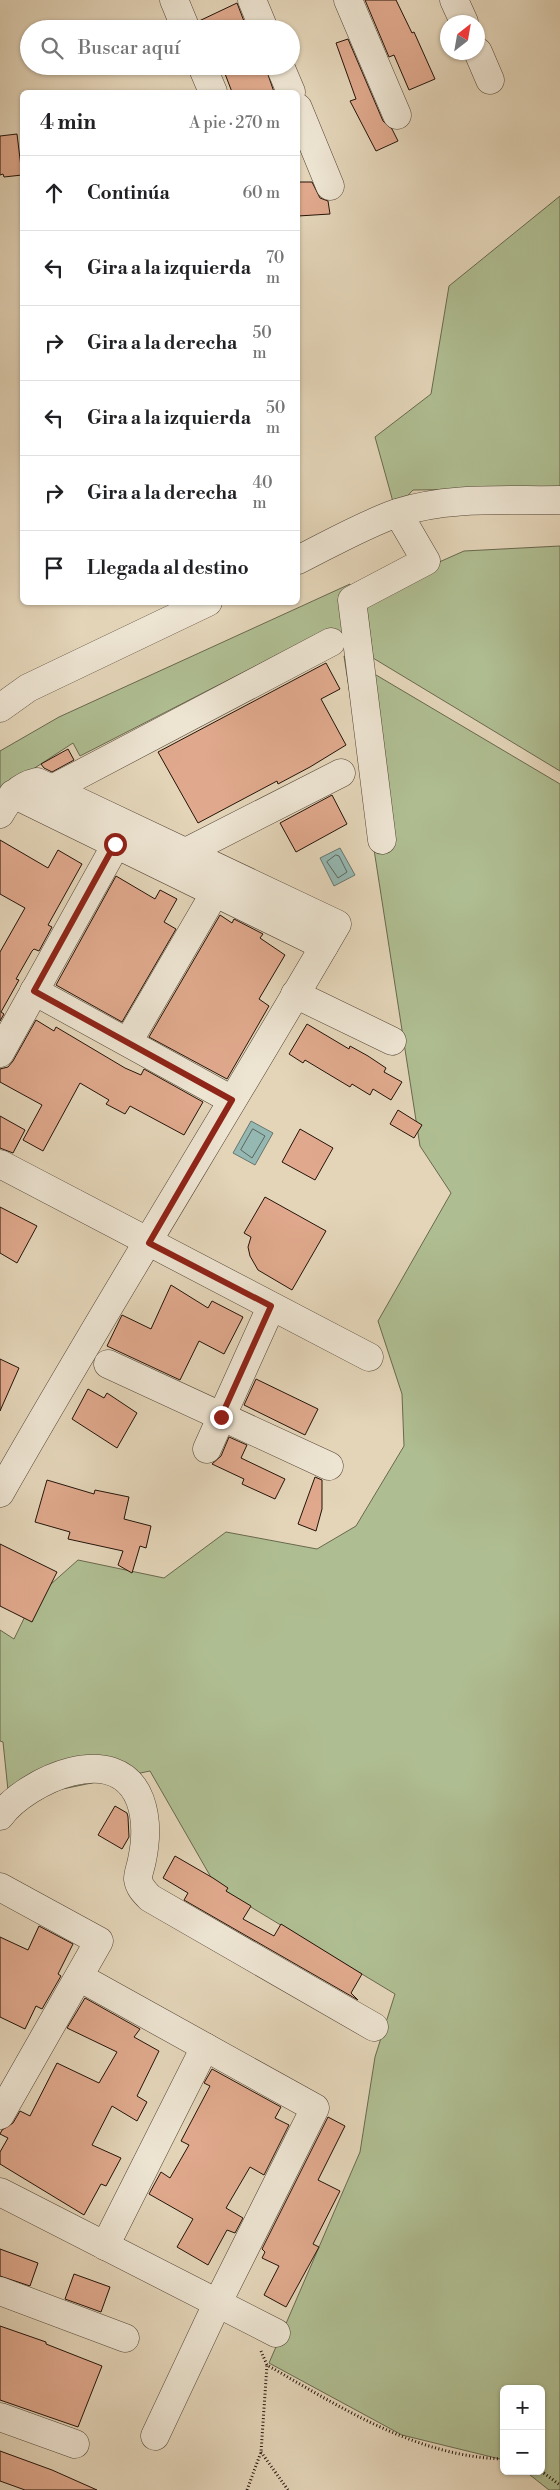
<!DOCTYPE html>
<html lang="es">
<head>
<meta charset="utf-8">
<style>
  :root { --surface:#fff; --page:#f6f6f6; --text:#202124; --muted:#757577; --line:#e0e0e0 }
  body { margin:0; font-family:"Libre Bodoni",serif; background:var(--page); color:var(--text) }
  .controls { position:absolute; right:15px; bottom:15px; display:grid; overflow:hidden; border-radius:8px; box-shadow:0 1px 4px #0004 }
  .controls button { width:45px; height:45px; display:grid; place-items:center; padding:0; border:0; border-bottom:1px solid var(--line); background:var(--surface); color:var(--text); font:25px sans-serif }
  .compass { position:absolute; left:440px; top:15px; width:45px; height:45px; border-radius:50%; background:var(--surface); box-shadow:0 1px 4px #0004; rotate:31deg }
  .stop { position:absolute; width:15px; height:15px; margin:-11px; border:4px solid #8f2418; border-radius:50%; background:#fff }
  .stop.end { background:#8f2418; border-color:#fff; box-shadow:0 1px 5px #0008 }
  .list { margin:0; padding:0; list-style:none }
  h2 { display:flex; justify-content:space-between; align-items:center; height:65px; margin:0; padding:0 20px; font-size:21px }
  h2 small { font-size:16px; font-weight:400; color:var(--muted) }
  .list li { display:grid; grid-template-columns:32px 1fr auto; gap:15px; align-items:center; box-sizing:border-box; height:75px; padding:0 20px; border-top:1px solid var(--line) }
  .list b { display:block; font-size:19px; white-space:nowrap }
  .list em { font-size:16px; font-style:normal; color:var(--muted) }
  .icon { flex:none; width:28px; height:28px; fill:none; stroke:currentColor; stroke-width:2; stroke-linecap:round; stroke-linejoin:round }
  .map { position:relative; flex:none; width:560px; height:2490px; overflow:hidden }
  .search { position:absolute; background:var(--surface); box-shadow:0 1px 4px #0004; left:20px; top:20px; width:280px; height:55px; display:flex; align-items:center; gap:12px; box-sizing:border-box; padding:0 18px; border-radius:28px; color:var(--muted); font-size:19px }
  .panel { position:absolute; background:var(--surface); box-shadow:0 1px 4px #0004; left:20px; top:90px; width:280px; height:515px; border-radius:8px }
  .map>svg:first-child { display:block }
  .green { fill:#afbe92; stroke:#69684e }
  .water { fill:#95b8b2; stroke:#67766e }
  .lines { fill:none; stroke-linecap:round; stroke-linejoin:round }
  .shore { stroke:#5c665e; stroke-width:1 }
  .building { fill:#e0a98d; stroke:#231309 }
  .minor-casing { stroke:#534435; stroke-width:29 }
  .path { stroke:#231309; stroke-width:3; stroke-dasharray:1 2.5; stroke-linecap:butt }
  .minor { stroke:#ede4d2; stroke-width:28 }
  .route { stroke:#8f2418; stroke-width:6 }
</style>
</head>
<body>
<div class="map">
<svg width="560" height="2490" viewBox="0 0 560 2490">
  <rect width="100%" height="100%" fill="#e4d5b9"/>
  <filter id="stains"><feTurbulence type="fractalNoise" baseFrequency=".004" numOctaves="4"/><feColorMatrix values="0 0 0 0 .2 0 0 0 0 .09 0 0 0 0 .02 0 0 0 .5 -.17"/></filter>
  <radialGradient id="worn" r=".72"><stop offset=".6" stop-color="#630" stop-opacity="0"/><stop offset="1" stop-color="#630" stop-opacity=".3"/></radialGradient>
  <g class="green">
    <path d="M560 196V488L413 490 395 509 375 437 431 394 449 286Z"/>
    <path d="M560 546V771L373 658 365 595 464 551Z"/>
    <path d="M350 584 348 633 318 634 80 756 73 743 27 773 0 803V751L59 717Z"/>
    <path d="M344 656 560 784V2490H549L525 2471H541V2389H504V2460L402 2435 269 2363 360 2152 375 2057 395 1994 216 1886 150 1771 9 1800 3 1742 0 1741V1630L14 1639 33 1600 78 1560 164 1578 226 1532 317 1549 356 1526 404 1446 402 1394 378 1321 451 1193 420 1146Z"/>
  </g>
  <g class="water">
    <path d="M340 848 355 875 334 886 320 858Z"/>
    <path d="M251 1121 273 1133 255 1165 233 1153Z"/>
  </g>
  <g class="lines">
    <g class="shore">
      <path d="M336 855 339 856 347 872 338 878 327 862Z"/>
      <path d="M253 1129 265 1136 252 1158 241 1150Z"/>
    </g>
  </g>
  <g class="building">
    <path d="M365 0H396L412 33 414 32 435 79 409 90 394 55 389 57Z"/>
    <path d="M237 3 247 29H201L199 21Z"/>
    <path d="M348 39 383 121 392 129 398 141 376 151 350 101 356 99 336 43Z"/>
    <path d="M222 66H265L274 92H232Z"/>
    <path d="M17 134 22 175 4 177 3 174 0 175V136Z"/>
    <path d="M298 182H312L320 198 328 201 330 214 298 216Z"/>
    <path d="M326 663 340 689 321 699 346 745 310 767 278 784 277 781 198 823 158 752Z"/>
    <path d="M68 749 74 760 52 772 44 768 41 764Z"/>
    <path d="M332 795 347 824 296 852 280 823Z"/>
    <path d="M0 840 48 868 58 850 82 864 48 925 52 927 39 951 34 949 32 951 16 979 19 980 1 1012 4 1014 0 1021V952L25 908 0 894Z"/>
    <path d="M116 876 155 899 160 890 177 899 164 922 176 929 122 1022 56 985Z"/>
    <path d="M220 915 232 923 234 919 263 934 260 938 285 955 259 999 269 1006 227 1079 149 1037Z"/>
    <path d="M36 1020 54 1031 56 1027 125 1068 141 1075 144 1069 203 1102 184 1135 130 1106 125 1114 106 1104 109 1100 80 1083 43 1151 23 1140 42 1105 0 1082V1069L8 1067 13 1061Z"/>
    <path d="M307 1024 349 1049 350 1046 368 1056 386 1068 384 1072 402 1082 391 1100 373 1089 370 1095 352 1084 350 1087 305 1060 303 1063 289 1054Z"/>
    <path d="M398 1110 422 1125 414 1138 390 1124Z"/>
    <path d="M0 1116 25 1130 13 1153 0 1148Z"/>
    <path d="M300 1129 333 1148 315 1180 282 1162Z"/>
    <path d="M265 1197 326 1231 292 1290 258 1270 250 1256 248 1247 251 1237 244 1233Z"/>
    <path d="M0 1207 37 1226 17 1263 0 1253Z"/>
    <path d="M171 1285 208 1308 212 1301 243 1317 224 1354 199 1341 180 1380 107 1346 122 1315 151 1329Z"/>
    <path d="M0 1359 19 1368 0 1411Z"/>
    <path d="M256 1379 318 1409 305 1435 244 1405Z"/>
    <path d="M88 1389 104 1398 107 1393 137 1413 117 1448 72 1419Z"/>
    <path d="M229 1437 247 1445 241 1458 285 1479 275 1499 242 1484 244 1479 212 1464 221 1456Z"/>
    <path d="M315 1477 322 1480V1509L316 1531 298 1524Z"/>
    <path d="M47 1480 94 1494 95 1490 129 1497 124 1519 151 1526 146 1548 140 1546 132 1573 118 1565 123 1551 68 1539 70 1532 35 1522Z"/>
    <path d="M0 1544 57 1572 32 1622 0 1606Z"/>
    <path d="M115 1806 127 1813 128 1817 129 1837 122 1849 98 1835Z"/>
    <path d="M175 1856 213 1878 228 1888 226 1891 251 1906 243 1919 274 1936 281 1924 362 1974 351 1993 358 2000 184 1900 188 1893 163 1878Z"/>
    <path d="M39 1926 73 1944 58 1974 61 1976 42 2009 36 2006 25 2029 0 2017V1937L28 1950Z"/>
    <path d="M85 1998 140 2029 134 2037 159 2051 137 2096 147 2102 137 2121 112 2106 92 2145 121 2158 106 2186 101 2184 84 2215 0 2164V2152L8 2138 0 2134 2 2130 13 2123 20 2111 30 2116 57 2063 99 2083 117 2052 67 2028Z"/>
    <path d="M212 2069 281 2107 275 2118 289 2125 264 2175 250 2167 226 2208 243 2218 235 2233 227 2230 208 2265 177 2247 193 2219 149 2194 161 2172 170 2178 189 2145 181 2141 210 2086 204 2083Z"/>
    <path d="M328 2117 345 2126 318 2180 340 2191 313 2244 319 2247 286 2307 264 2295 279 2266 262 2258 265 2252 262 2249Z"/>
    <path d="M0 2249 38 2263 30 2286 0 2276Z"/>
    <path d="M74 2274 110 2287 101 2312 65 2299Z"/>
    <path d="M0 2326 46 2342V2344L102 2366 78 2427 0 2400Z"/>
    <path d="M0 2451 52 2470 97 2490H25L0 2481Z"/>
  </g>
  <g class="lines">
    <g class="minor-casing">
      <g id="minor">
        <path d="M174 0 186 29"/>
        <path d="M252 0 264 29"/>
        <path d="M348 0 397 115"/>
        <path d="M454 0 464 22"/>
        <path d="M478 52 490 80"/>
        <path d="M202 66 213 92"/>
        <path d="M280 66 291 92"/>
        <path d="M298 108 330 186"/>
        <path d="M298 560C330 544 363 525 397 513 448 496 508 501 560 500"/>
        <path d="M0 708 28 688 208 602"/>
        <path d="M52 789 331 642"/>
        <path d="M13 794 324 946"/>
        <path d="M0 814C9 798 19 786 37 782L337 924C226 1115 109 1301 0 1493"/>
        <path d="M382 840 352 600 426 561 398 513"/>
        <path d="M186 852 341 773"/>
        <path d="M34 991 232 1100"/>
        <path d="M295 994 392 1041"/>
        <path d="M128 1042 224 877"/>
        <path d="M0 1053 124 830"/>
        <path d="M0 1164 369 1357"/>
        <path d="M108 1364 329 1466"/>
        <path d="M207 1449 271 1307"/>
        <path d="M0 1816C27 1780 117 1739 140 1800 147 1819 146 1841 142 1860 141 1866 138 1873 138 1879 139 1887 144 1892 150 1898L374 2027"/>
        <path d="M0 1887 99 1941 0 2115"/>
        <path d="M79 1977 315 2108 217 2304 155 2436"/>
        <path d="M0 2192 276 2333"/>
        <path d="M105 2246 205 2047"/>
        <path d="M0 2291 125 2338"/>
        <path d="M0 2417 75 2444"/>
      </g>
    </g>
    <g class="path">
      <path d="M261 2351 267 2365C340 2407 417 2457 504 2459"/>
      <path d="M261 2452 288 2490"/>
      <path d="M541 2471 560 2485"/>
      <path d="M247 2490 261 2452 267 2365"/>
    </g>
    <use href="#minor" class="minor"/>
  </g>
  <g class="lines">
    <path class="route" d="M115 844 34 991 232 1100 149 1243 271 1306 221 1417"/>
  </g>
  <rect width="100%" height="100%" filter="url(#stains)"/>
  <rect width="100%" height="100%" fill="url(#worn)"/>
</svg>
<div class="controls">
<button>+</button>
<button>−</button>
</div>
<svg class="compass" viewBox="-18 -18 36 36"><path d="M0-13l5 13h-10z" fill="#e53935"/><path d="M0 13l5-13h-10z" fill="#757577"/></svg>
<div class="stop" style="left:115px;top:844px"></div>
<div class="stop end" style="left:221px;top:1417px"></div>
<div class="search"><svg class="icon" aria-label="search" viewBox="0 0 24 24"><circle cx="10" cy="10" r="6"/><path d="M15 15l6 6"/></svg>Buscar aquí</div>
<section class="panel">
<h2>4 min<small>A pie · 270 m</small></h2>
<ul class="list">
<li><svg class="icon" aria-label="ahead" viewBox="0 0 24 24"><path d="M12 20V5M6 11l6-6 6 6"/></svg><div><b>Continúa</b></div><em>60 m</em></li>
<li><svg class="icon" aria-label="left" viewBox="0 0 24 24"><path d="M17 20v-9H6M10 6l-5 5 5 5"/></svg><div><b>Gira a la izquierda</b></div><em>70 m</em></li>
<li><svg class="icon" aria-label="right" viewBox="0 0 24 24"><path d="M7 20v-9h11M14 6l5 5-5 5"/></svg><div><b>Gira a la derecha</b></div><em>50 m</em></li>
<li><svg class="icon" aria-label="left" viewBox="0 0 24 24"><path d="M17 20v-9H6M10 6l-5 5 5 5"/></svg><div><b>Gira a la izquierda</b></div><em>50 m</em></li>
<li><svg class="icon" aria-label="right" viewBox="0 0 24 24"><path d="M7 20v-9h11M14 6l5 5-5 5"/></svg><div><b>Gira a la derecha</b></div><em>40 m</em></li>
<li><svg class="icon" aria-label="arrive" viewBox="0 0 24 24"><path d="M6 21V4h12l-3 4 3 4H6"/></svg><div><b>Llegada al destino</b></div></li>
</ul>
</section>
</div>
</body>
</html>
